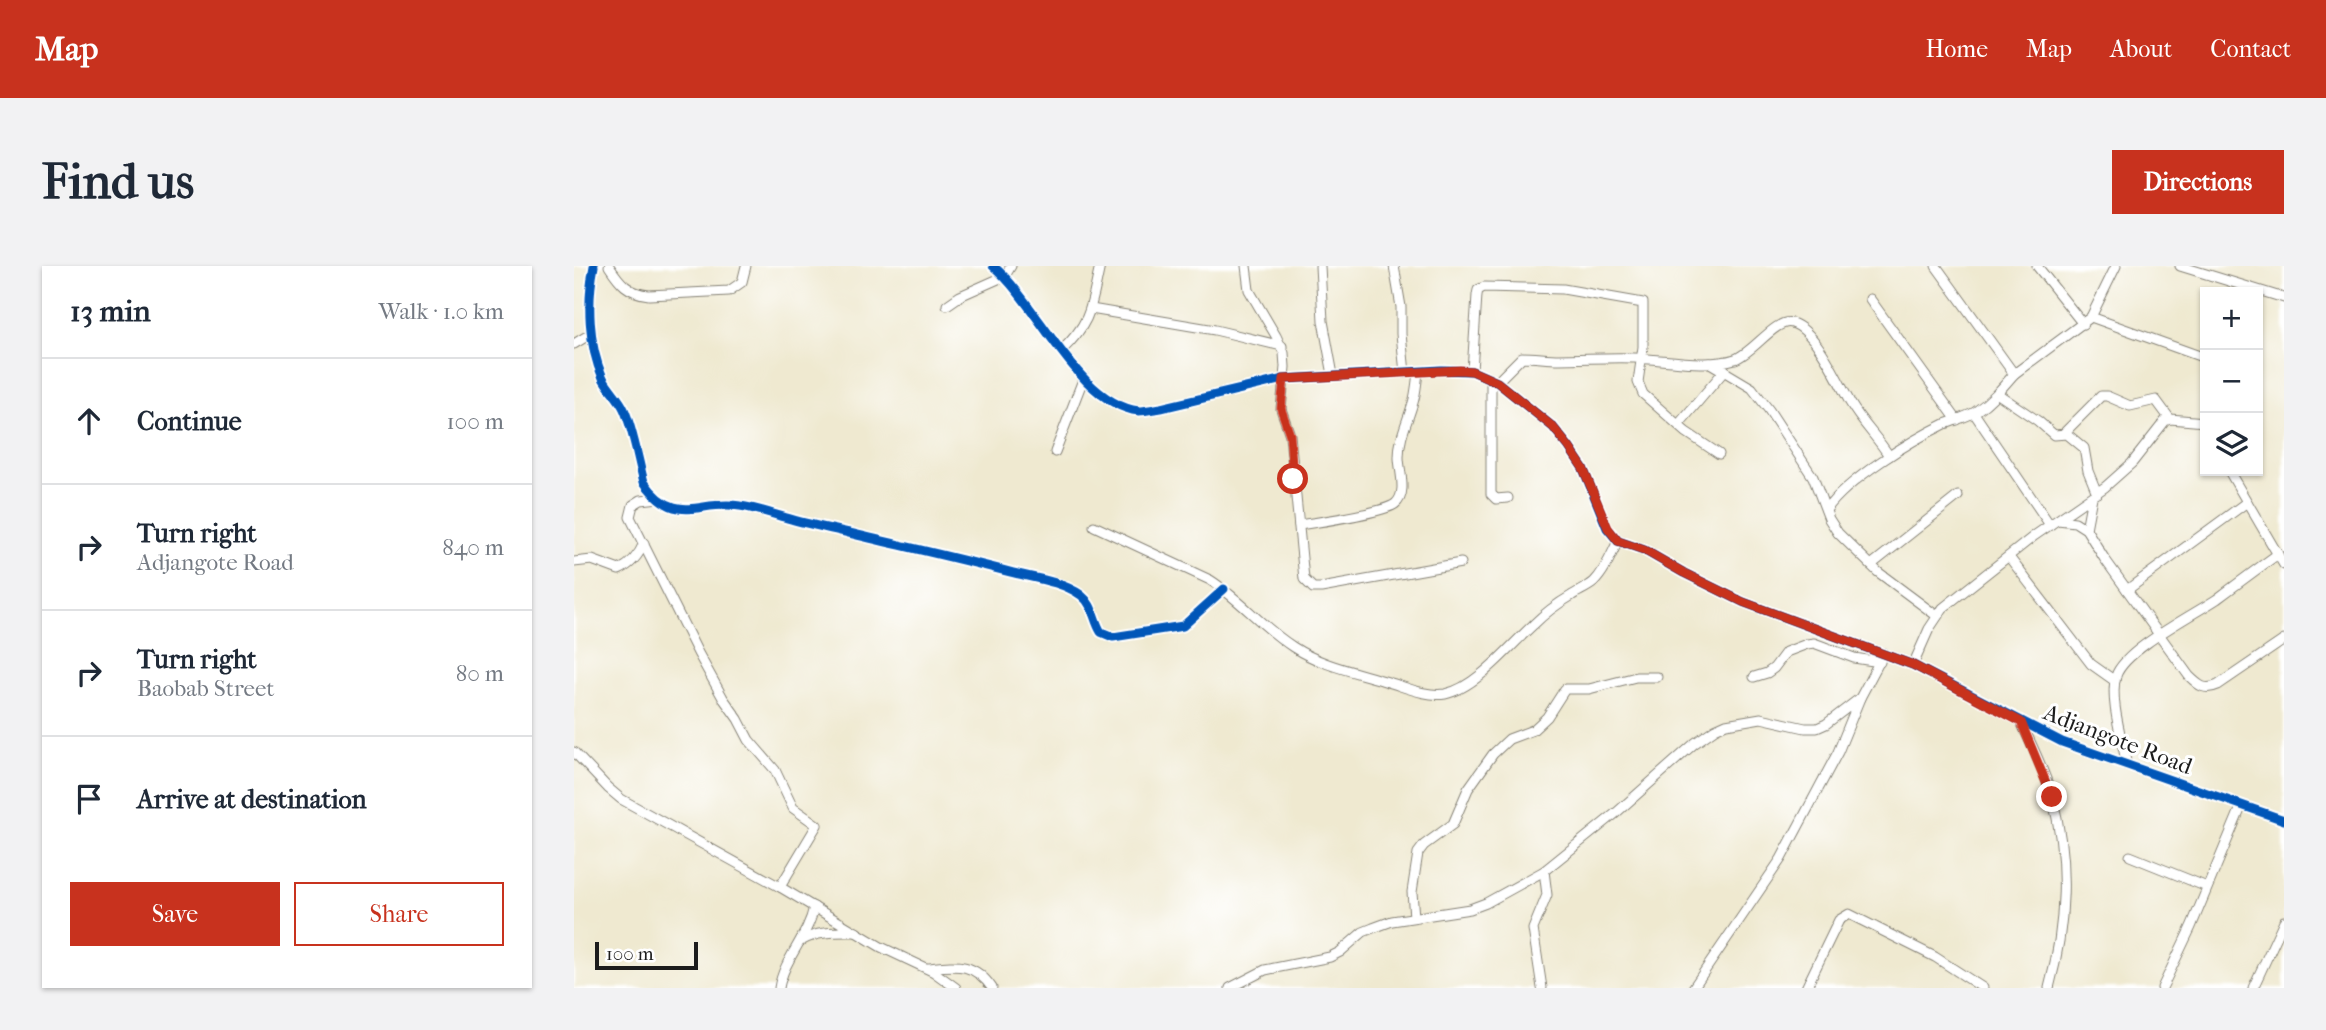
<!DOCTYPE html>
<html lang="en">
<head>
<meta charset="utf-8">
<style>
  :root { --surface:#fff; --page:#f2f2f3; --text:#1f2937; --muted:#747a83; --line:#e0e1e3; --accent:#c8321e }
  body { margin:0; font-family:"IM FELL French Canon",serif; background:var(--page); color:var(--text) }
  .controls { position:absolute; right:21px; top:21px; display:grid; overflow:hidden; border-radius:0px; box-shadow:0 2px 5px #0004 }
  .controls button { width:63px; height:63px; display:grid; place-items:center; padding:0; border:0; border-bottom:2px solid var(--line); background:var(--surface); color:var(--text); font:35px sans-serif }
  .scale { position:absolute; left:21px; bottom:18px; width:103px; box-sizing:border-box; padding-left:7px; border:4px solid #1c1c1c; border-top:0; font-size:19px; line-height:24px; white-space:nowrap; color:#1c1c1c; -webkit-text-stroke:5px #fff; paint-order:stroke }
  .stop { position:absolute; width:21px; height:21px; margin:-16px; border:5px solid #c8321e; border-radius:50%; background:#fff }
  .stop.end { background:#c8321e; border-color:#fff; box-shadow:0 2px 7px #0008 }
  .list { margin:0; padding:0; list-style:none }
  h2 { display:flex; justify-content:space-between; align-items:center; height:91px; margin:0; padding:0 28px; font-size:30px }
  h2 small { font-size:23px; font-weight:400; color:var(--muted) }
  .list li { display:grid; grid-template-columns:46px 1fr auto; gap:21px; align-items:center; box-sizing:border-box; height:126px; padding:0 28px; border-top:2px solid var(--line) }
  .list b { display:block; font-size:26px; white-space:nowrap }
  .list p { margin:0; font-size:23px; white-space:nowrap; color:var(--muted) }
  .list em { font-size:23px; font-style:normal; color:var(--muted) }
  .actions { display:flex; gap:14px; padding:21px 28px }
  .actions a { flex:1; padding:16px 0; border:2px solid var(--accent); border-radius:0px; text-align:center; font-size:24px; color:var(--accent) }
  .actions .main { background:var(--accent); color:#fff }
  .icon { flex:none; width:38px; height:38px; fill:none; stroke:currentColor; stroke-width:2; stroke-linecap:round; stroke-linejoin:round }
  .map { position:relative; flex:none; width:1710px; height:722px; overflow:hidden; border-radius:0px }
  header { display:flex; align-items:center; gap:42px; box-sizing:border-box; height:98px; padding:0 35px; background:var(--accent); color:#fff }
  header strong { font-size:33px }
  nav { display:flex; gap:38px; margin-inline-start:auto; font-size:24px }
  .intro { display:flex; align-items:center; justify-content:space-between; box-sizing:border-box; height:168px; padding:0 42px }
  h1 { margin:0; font-size:49px }
  .button { padding:18px 32px; border-radius:0px; background:var(--accent); color:#fff; font-size:24px; font-weight:700 }
  main { display:flex; gap:42px; padding:0 42px }
  aside { flex:1; background:var(--surface); border-radius:0px; box-shadow:0 2px 5px #0004 }
  .map>svg:first-child { display:block }
  .lines { fill:none; stroke-linecap:round; stroke-linejoin:round }
  .minor-casing { stroke:#868276; stroke-width:11 }
  .minor { stroke:#fff; stroke-width:9 }
  .cycleway-casing { stroke:#fff; stroke-width:13 }
  .cycleway { stroke:#0057b8; stroke-width:9 }
  .route { stroke:#c8321e; stroke-width:9 }
  .labels { text-anchor:middle; stroke-width:6; stroke-linejoin:round; paint-order:stroke }
  .street-label { font-size:23px; fill:#1c1c1c; stroke:#fff }
</style>
</head>
<body>
<header>
<strong>Map</strong>
<nav><a>Home</a><a>Map</a><a>About</a><a>Contact</a></nav>
</header>
<div class="intro"><h1>Find us</h1><a class="button">Directions</a></div>
<main>
<aside>
<h2>13 min<small>Walk · 1.0 km</small></h2>
<ul class="list">
<li><svg class="icon" aria-label="ahead" viewBox="0 0 24 24"><path d="M12 20V5M6 11l6-6 6 6"/></svg><div><b>Continue</b></div><em>100 m</em></li>
<li><svg class="icon" aria-label="right" viewBox="0 0 24 24"><path d="M7 20v-9h11M14 6l5 5-5 5"/></svg><div><b>Turn right</b><p>Adjangote Road</p></div><em>840 m</em></li>
<li><svg class="icon" aria-label="right" viewBox="0 0 24 24"><path d="M7 20v-9h11M14 6l5 5-5 5"/></svg><div><b>Turn right</b><p>Baobab Street</p></div><em>80 m</em></li>
<li><svg class="icon" aria-label="arrive" viewBox="0 0 24 24"><path d="M6 21V4h12l-3 4 3 4H6"/></svg><div><b>Arrive at destination</b></div></li>
</ul>
<div class="actions"><a class="main">Save</a><a>Share</a></div>
</aside>
<div class="map">
<svg width="1710" height="722" viewBox="0 0 1710 722">
  <rect width="100%" height="100%" fill="#fff"/>
  <filter id="ink" filterUnits="userSpaceOnUse"><feTurbulence type="fractalNoise" baseFrequency=".0143" numOctaves="2"/><feDisplacementMap in="SourceGraphic" scale="14" xChannelSelector="R" yChannelSelector="G"/><feConvolveMatrix kernelMatrix="1 2 1 2 8 2 1 2 1" color-interpolation-filters="sRGB"/></filter>
  <filter id="wash" filterUnits="userSpaceOnUse"><feTurbulence type="fractalNoise" baseFrequency=".00686" numOctaves="4" result="noise"/><feDisplacementMap in="SourceGraphic" scale="28" xChannelSelector="R" yChannelSelector="G"/><feGaussianBlur stdDeviation="1.57" result="paint"/><feColorMatrix in="noise" values="0 0 0 0 0 0 0 0 0 0 0 0 0 0 0 0 0 1.4 0 .05"/><feComposite in="paint" operator="in"/></filter>
  <g filter="url(#wash)">
    <rect width="100%" height="100%" fill="#efe9d0"/>
  </g>
  <g filter="url(#ink)">
    <g class="lines">
      <g class="minor-casing">
        <g id="minor">
          <path d="M20 0C13 35 14 78 29 112 35 123 45 132 50 143 59 163 64 194 70 216 103 262 125 233 166 240 182 242 198 248 213 252 233 258 254 262 275 267 329 280 383 292 436 306 459 312 487 315 507 329 520 339 519 353 527 366L539 371 609 360 650 323"/>
          <path d="M35 0C46 17 54 27 75 29L155 25 168 16 172 0"/>
          <path d="M419 0C464 37 504 138 565 145 572 145 580 143 587 142L710 113 867 104 898 105 923 116 979 161 995 181 1009 202 1033 262 1044 275 1070 284 1110 307 1169 336 1339 399 1488 476 1710 554"/>
          <path d="M672 0 675 24 702 70 710 87 711 101 707 143 716 169 730 313 739 322H747L887 297"/>
          <path d="M746 0 749 55 759 109"/>
          <path d="M820 0 827 41V68L831 107"/>
          <path d="M1463 0 1509 58"/>
          <path d="M1606 0 1710 32"/>
          <path d="M1296 33 1383 154"/>
          <path d="M373 39 386 30 431 10 437 0"/>
          <path d="M517 43 641 64 708 80"/>
          <path d="M1517 51 1631 92"/>
          <path d="M0 78 18 67"/>
          <path d="M487 85C518 56 517 40 526 0"/>
          <path d="M1136 97 1178 122 1195 144 1239 211 1255 253 1264 267 1304 306 1363 350"/>
          <path d="M898 105 903 29 904 24 910 21 989 23 1069 37V81L1064 116 1069 128 1112 166 1145 188"/>
          <path d="M1440 108 1517 51 1542 0"/>
          <path d="M917 114V228L922 233 934 232"/>
          <path d="M923 116 948 91C961 91 973 93 985 93 1010 93 1035 91 1060 92 1090 93 1133 102 1161 93 1179 87 1202 52 1218 57 1243 65 1265 118 1277 138 1288 157 1304 172 1315 190"/>
          <path d="M1424 128 1464 155 1480 169 1493 168 1510 182 1514 205 1523 227"/>
          <path d="M1400 147 1476 259"/>
          <path d="M1105 158 1151 104"/>
          <path d="M1490 167 1527 130H1533L1556 140 1582 134 1596 153"/>
          <path d="M481 186 510 111"/>
          <path d="M1655 205 1710 299"/>
          <path d="M85 232 67 234 59 239 56 251 124 387 149 432 164 453 175 474 201 504 219 542 243 559 206 621"/>
          <path d="M1252 244C1274 213 1336 175 1371 158 1381 154 1392 151 1401 146 1417 135 1428 122 1440 108L1362 0"/>
          <path d="M1484 254 1501 256 1512 263 1530 292 1615 410C1625 420 1631 425 1644 419L1710 374"/>
          <path d="M725 259C744 256 809 247 821 238 834 228 825 204 825 191 825 170 835 153 840 133 842 125 843 115 844 106"/>
          <path d="M520 260 636 314C666 333 689 362 719 381 748 400 782 406 814 416 831 421 853 431 871 428 902 422 936 380 959 359 970 348 983 338 997 330 1004 325 1013 322 1020 316 1031 305 1037 289 1044 275"/>
          <path d="M1512 263 1518 231"/>
          <path d="M1435 291 1517 398 1541 415"/>
          <path d="M0 296 18 294 45 304C58 298 65 289 70 277"/>
          <path d="M1297 299 1384 230"/>
          <path d="M1553 324 1673 236"/>
          <path d="M1339 399 1355 363 1369 342 1460 270 1531 221 1558 197 1591 155 1596 153 1631 156"/>
          <path d="M1180 411 1193 407 1200 402 1212 386 1233 378 1240 377 1280 392 1306 396"/>
          <path d="M1447 456C1458 480 1471 505 1478 531 1495 593 1492 660 1475 722"/>
          <path d="M0 486 34 522 47 533 206 621 307 681 360 706 382 722"/>
          <path d="M1553 500C1549 476 1535 434 1542 410 1550 384 1619 349 1643 333 1663 318 1683 303 1704 288"/>
          <path d="M1556 590 1633 621"/>
          <path d="M840 651 838 626 844 587 850 579 879 558 894 523 919 488 935 473 959 464 973 451 991 423H1015L1062 411H1083"/>
          <path d="M227 675C243 665 263 666 282 666"/>
          <path d="M354 702C383 699 400 696 418 722"/>
          <path d="M205 722C210 692 234 671 240 641"/>
          <path d="M656 722 691 704 756 691 766 686 789 666 799 662 818 655 896 643 912 637 970 605 1042 547 1121 477 1141 463 1152 458 1187 452 1231 462H1243L1252 458 1286 432"/>
          <path d="M968 722 959 663 973 629 970 605"/>
          <path d="M1119 722 1207 593 1264 486 1286 432 1310 387"/>
          <path d="M1232 722 1265 654 1275 648 1361 691 1409 722"/>
          <path d="M1588 722 1617 661 1668 539"/>
          <path d="M1679 722 1710 655"/>
        </g>
      </g>
      <use href="#minor" class="minor"/>
      <g class="cycleway-casing">
        <g id="cycleway">
          <path d="M20 0C13 35 14 78 29 112 35 123 45 132 50 143 59 163 64 194 70 216 103 262 125 233 166 240 182 242 198 248 213 252 233 258 254 262 275 267 329 280 383 292 436 306 459 312 487 315 507 329 520 339 519 353 527 366L539 371 609 360 650 323"/>
          <path d="M419 0C464 37 504 138 565 145 572 145 580 143 587 142L710 113 867 104 898 105 923 116 979 161 995 181 1009 202 1033 262 1044 275 1070 284 1110 307 1169 336 1339 399 1488 476 1710 554"/>
        </g>
      </g>
      <use href="#cycleway" class="cycleway"/>
    </g>
  </g>
  <g class="lines" filter="url(#ink)">
    <path class="route" d="M719 213 716 169 707 143 710 113 886 104 898 105 923 116 979 161 995 181 1009 202 1034 262 1044 275 1070 284 1110 307 1169 336 1339 399 1447 456 1478 531"/>
  </g>
  <g class="labels">
    <g class="street-label">
      <text transform="translate(1544 473) rotate(21)" y="8">Adjangote Road</text>
    </g>
  </g>
</svg>
<div class="controls">
<button>+</button>
<button>−</button>
<button><svg class="icon" aria-label="layers" viewBox="0 0 24 24"><path d="M12 4l9 5-9 5-9-5zM3 14l9 5 9-5"/></svg></button>
</div>
<div class="scale">100 m</div>
<div class="stop" style="left:719px;top:213px"></div>
<div class="stop end" style="left:1478px;top:531px"></div>
</div>
</main>
</body>
</html>
